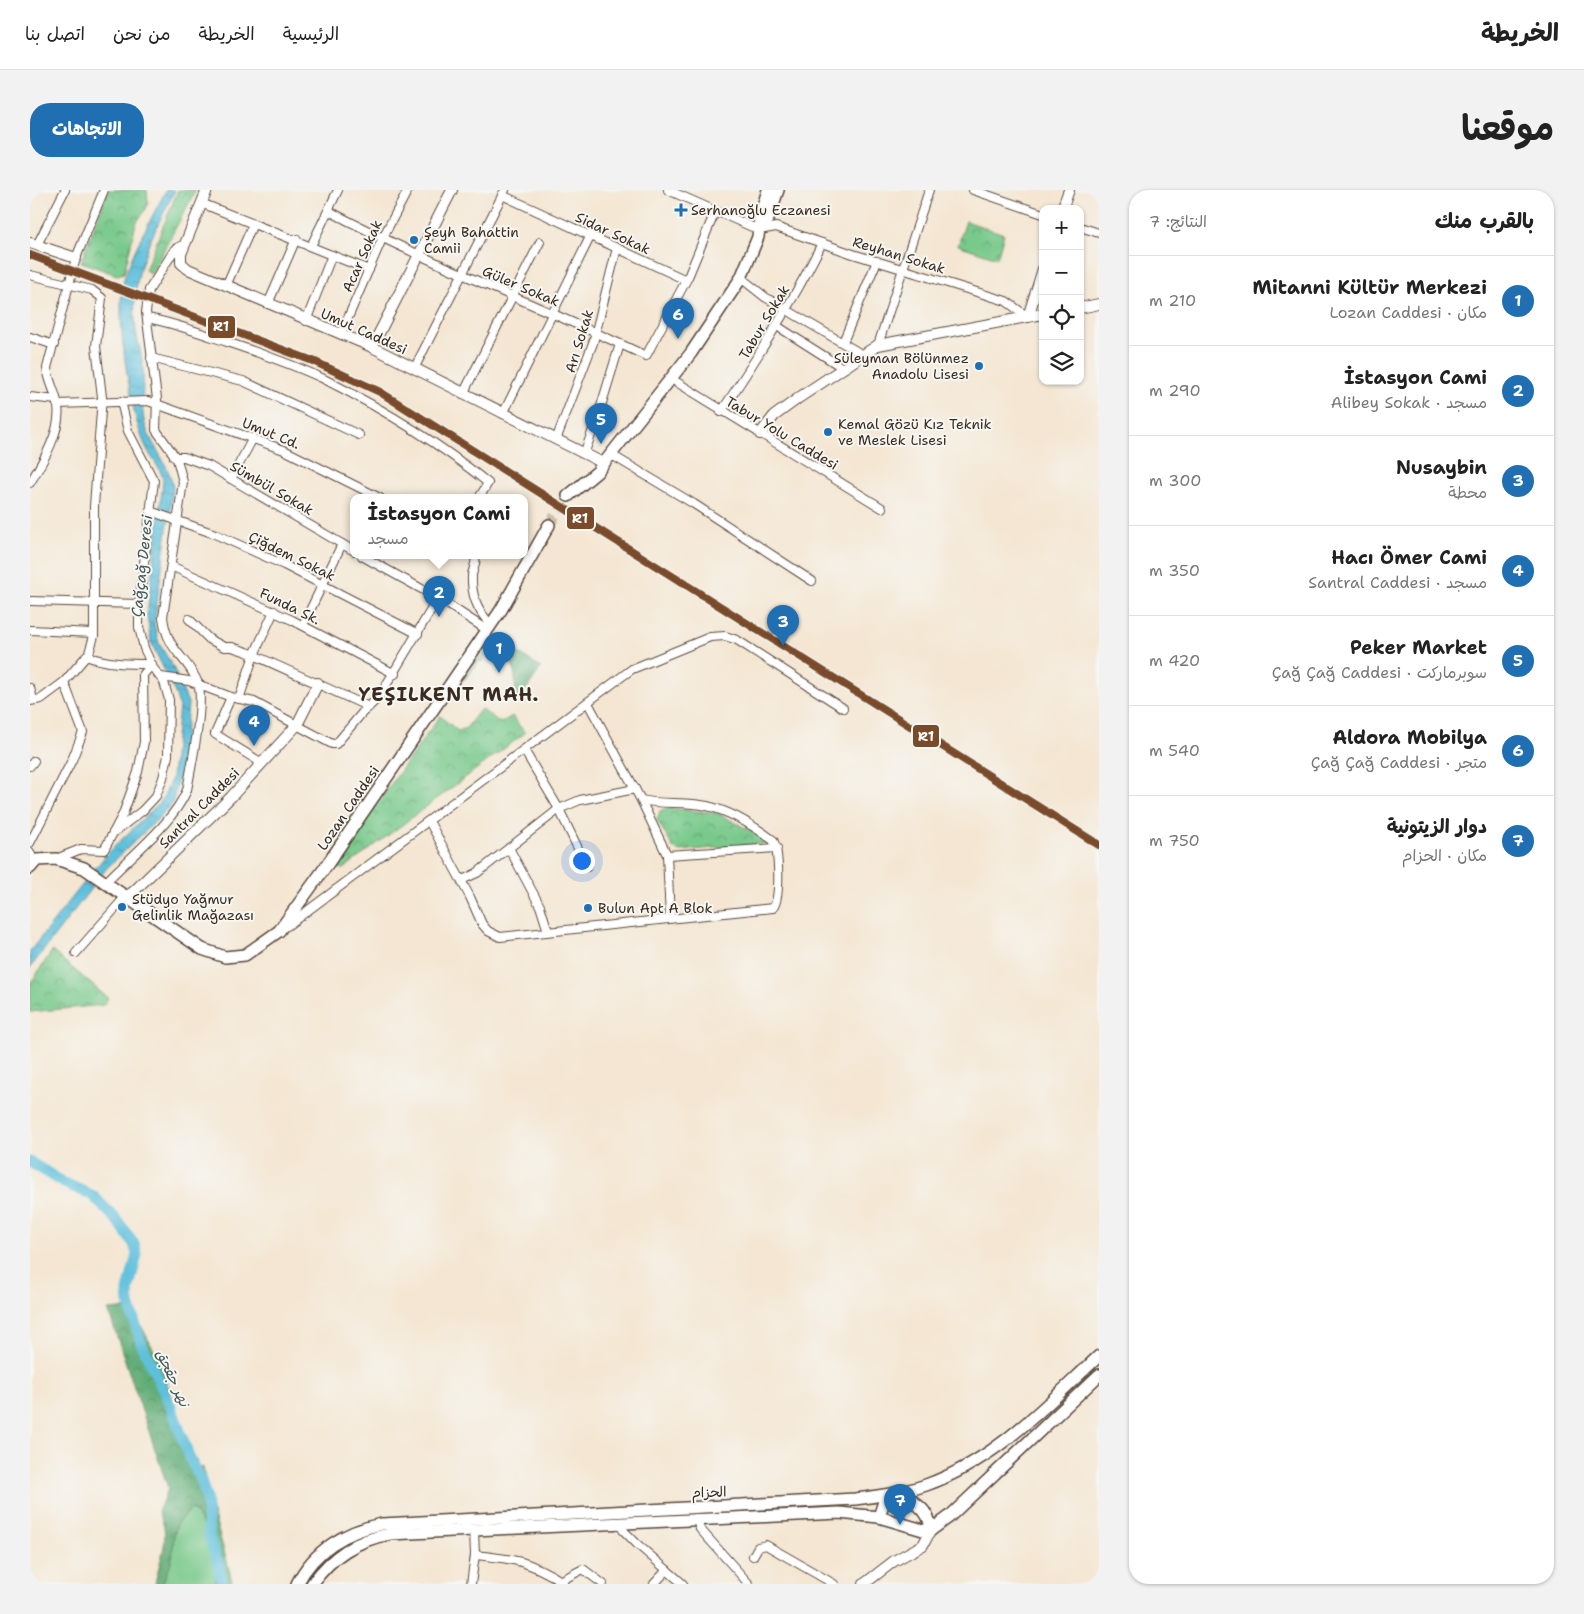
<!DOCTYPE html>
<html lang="ar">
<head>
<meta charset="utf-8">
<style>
  :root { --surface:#fff; --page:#f2f2f2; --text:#222; --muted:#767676; --line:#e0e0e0; --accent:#1f6fb2 }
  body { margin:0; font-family:"Shantell Sans","Playpen Sans Arabic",sans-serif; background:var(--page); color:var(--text); direction:rtl }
  .controls { position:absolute; right:15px; top:15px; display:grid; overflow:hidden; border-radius:10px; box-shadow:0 1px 4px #0004 }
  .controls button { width:45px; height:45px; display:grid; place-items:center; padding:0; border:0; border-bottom:1px solid var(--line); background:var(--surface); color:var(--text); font:25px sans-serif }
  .you { position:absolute; left:551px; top:670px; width:18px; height:18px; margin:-12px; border:4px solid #fff; border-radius:50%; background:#1a73e8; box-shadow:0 0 0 8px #1a73e833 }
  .badge { display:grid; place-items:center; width:32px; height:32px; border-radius:50%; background:var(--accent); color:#fff; font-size:16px; font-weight:700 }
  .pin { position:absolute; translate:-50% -41px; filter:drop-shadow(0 1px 2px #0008) }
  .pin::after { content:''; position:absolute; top:26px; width:18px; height:15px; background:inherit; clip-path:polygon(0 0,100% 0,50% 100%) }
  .popup { position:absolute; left:320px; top:304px; width:178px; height:65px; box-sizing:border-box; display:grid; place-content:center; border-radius:10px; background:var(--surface); filter:drop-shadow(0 1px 4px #0005); font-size:16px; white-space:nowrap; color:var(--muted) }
  .popup b { font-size:19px; color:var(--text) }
  .popup::after { content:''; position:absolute; left:50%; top:100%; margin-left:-10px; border:10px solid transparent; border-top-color:var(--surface) }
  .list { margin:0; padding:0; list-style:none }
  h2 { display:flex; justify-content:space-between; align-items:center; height:65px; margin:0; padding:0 20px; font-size:21px }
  h2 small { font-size:16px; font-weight:400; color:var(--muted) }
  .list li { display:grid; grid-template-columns:32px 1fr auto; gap:15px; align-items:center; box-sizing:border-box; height:90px; padding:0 20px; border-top:1px solid var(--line) }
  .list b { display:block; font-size:19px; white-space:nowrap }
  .list p { margin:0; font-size:16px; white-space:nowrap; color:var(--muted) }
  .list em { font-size:16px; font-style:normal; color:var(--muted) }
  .icon { flex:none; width:28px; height:28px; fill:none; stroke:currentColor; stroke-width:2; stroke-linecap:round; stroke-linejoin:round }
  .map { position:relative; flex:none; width:1069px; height:1394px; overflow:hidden; direction:ltr; border-radius:20px }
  header { display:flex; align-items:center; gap:30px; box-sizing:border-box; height:70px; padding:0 25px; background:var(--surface); border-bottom:1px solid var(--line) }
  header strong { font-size:24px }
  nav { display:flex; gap:28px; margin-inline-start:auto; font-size:18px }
  .intro { display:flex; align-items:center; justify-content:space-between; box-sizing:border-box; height:120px; padding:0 30px }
  h1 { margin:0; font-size:35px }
  .button { padding:12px 22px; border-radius:20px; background:var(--accent); color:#fff; font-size:18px; font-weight:700 }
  main { display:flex; gap:30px; padding:0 30px }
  aside { flex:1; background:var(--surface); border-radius:20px; box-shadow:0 1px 4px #0004 }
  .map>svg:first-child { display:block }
  .grass { fill:#78c98b; stroke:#5a7a54 }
  .forest { fill:url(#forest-crowns); stroke:#4e6c4a }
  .park { fill:url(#park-crowns); stroke:#5a7a54 }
  .water { fill:url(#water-ripples); stroke:#4c757d }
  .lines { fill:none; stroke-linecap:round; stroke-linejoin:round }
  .river { stroke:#5ec0dc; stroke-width:11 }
  .secondary-tunnel { stroke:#cfc0ae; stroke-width:11; stroke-dasharray:11 5.5; stroke-linecap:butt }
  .minor-casing { stroke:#574639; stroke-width:10 }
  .tertiary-casing { stroke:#574639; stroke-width:12 }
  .secondary-casing { stroke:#574639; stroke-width:14 }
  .minor { stroke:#fff; stroke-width:8 }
  .tertiary { stroke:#fff; stroke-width:10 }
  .secondary { stroke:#fff; stroke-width:11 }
  .rail-1-casing { stroke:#f6f6f2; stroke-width:11 }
  .rail-1 { stroke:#7a4b2a; stroke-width:8 }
  .poi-dot { fill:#1f6fb2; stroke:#f6f6f2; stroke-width:2 }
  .labels { text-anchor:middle; stroke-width:4; stroke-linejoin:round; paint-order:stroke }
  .poi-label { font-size:14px; fill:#3b2a1e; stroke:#f6f6f2; text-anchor:start }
  .street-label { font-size:14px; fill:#3b2a1e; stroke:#f6f6f2 }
  .water-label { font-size:15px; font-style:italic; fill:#465757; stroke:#f6f6f2 }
  .district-label { font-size:19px; font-weight:bold; letter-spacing:1px; fill:#3b2a1e; stroke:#f6f6f2 }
  .line-badge { stroke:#f6f6f2; stroke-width:2 }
  .badge-label { font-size:14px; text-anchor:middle; font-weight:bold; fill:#fff }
</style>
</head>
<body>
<header>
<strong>الخريطة</strong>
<nav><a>الرئيسية</a><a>الخريطة</a><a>من نحن</a><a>اتصل بنا</a></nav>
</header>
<div class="intro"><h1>موقعنا</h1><a class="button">الاتجاهات</a></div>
<main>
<aside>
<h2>بالقرب منك<small>النتائج: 7</small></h2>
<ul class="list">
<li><span class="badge">1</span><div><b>Mitanni Kültür Merkezi</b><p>مكان · Lozan Caddesi</p></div><em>210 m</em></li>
<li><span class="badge">2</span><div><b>İstasyon Cami</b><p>مسجد · Alibey Sokak</p></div><em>290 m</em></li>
<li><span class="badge">3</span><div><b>Nusaybin</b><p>محطة</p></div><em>300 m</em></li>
<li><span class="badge">4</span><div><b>Hacı Ömer Cami</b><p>مسجد · Santral Caddesi</p></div><em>350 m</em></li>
<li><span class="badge">5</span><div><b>Peker Market</b><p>سوبرماركت · Çağ Çağ Caddesi</p></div><em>420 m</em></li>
<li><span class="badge">6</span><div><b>Aldora Mobilya</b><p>متجر · Çağ Çağ Caddesi</p></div><em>540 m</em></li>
<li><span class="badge">7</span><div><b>دوار الزيتونية</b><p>مكان · الحزام</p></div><em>750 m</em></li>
</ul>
</aside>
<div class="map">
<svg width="1069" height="1394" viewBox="0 0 1069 1394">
  <defs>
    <pattern id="forest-crowns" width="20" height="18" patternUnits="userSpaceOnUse" patternTransform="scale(1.25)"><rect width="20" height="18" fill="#62ad77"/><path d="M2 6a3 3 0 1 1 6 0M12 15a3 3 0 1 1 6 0" fill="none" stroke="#528d61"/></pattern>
    <pattern id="park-crowns" width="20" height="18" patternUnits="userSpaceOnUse" patternTransform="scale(1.25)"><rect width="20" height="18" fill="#78c98b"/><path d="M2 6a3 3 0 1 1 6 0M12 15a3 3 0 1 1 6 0" fill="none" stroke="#64a371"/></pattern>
    <pattern id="water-ripples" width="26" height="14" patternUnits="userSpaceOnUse" patternTransform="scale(1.25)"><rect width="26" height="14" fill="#5ec0dc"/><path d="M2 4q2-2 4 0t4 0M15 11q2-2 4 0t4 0" fill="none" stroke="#4f9cb2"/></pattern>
  </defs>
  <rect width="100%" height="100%" fill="#f6f6f2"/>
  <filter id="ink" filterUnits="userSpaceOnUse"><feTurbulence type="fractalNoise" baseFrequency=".02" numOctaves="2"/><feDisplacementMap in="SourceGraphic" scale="10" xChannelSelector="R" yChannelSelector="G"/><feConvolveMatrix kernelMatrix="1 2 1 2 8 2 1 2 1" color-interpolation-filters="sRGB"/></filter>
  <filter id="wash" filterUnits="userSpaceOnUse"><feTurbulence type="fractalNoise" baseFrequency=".0096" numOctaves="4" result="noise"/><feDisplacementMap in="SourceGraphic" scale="20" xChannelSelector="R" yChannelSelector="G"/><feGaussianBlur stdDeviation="1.12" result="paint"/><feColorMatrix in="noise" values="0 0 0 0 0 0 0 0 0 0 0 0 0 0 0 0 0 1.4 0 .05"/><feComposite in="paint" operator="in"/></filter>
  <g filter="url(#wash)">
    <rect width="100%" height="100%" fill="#f4e6d2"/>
    <g class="grass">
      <path d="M162 1319C177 1338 192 1369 185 1394H130L148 1332Z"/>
      <path d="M370 1336C329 1349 300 1356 275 1394H272C285 1373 304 1355 327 1345 340 1339 357 1338 370 1336Z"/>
    </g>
    <g class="forest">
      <path d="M462 444 511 478 486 514 484 512C487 487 486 466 462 452L453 471 449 472 434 490 433 489Z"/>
      <path d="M102 1118 128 1168 168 1279 173 1277C179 1317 193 1352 202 1391L201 1394H185C192 1370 178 1338 162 1319 135 1339 148 1346 141 1372 139 1379 135 1387 132 1394H125C129 1368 143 1348 128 1322L138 1298 78 1120Z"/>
    </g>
    <g class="park">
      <path d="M78 0H117L118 13 116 19 106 33 94 83 87 85 51 72Z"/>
      <path d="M148 0H166L121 84 115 80Z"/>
      <path d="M936 31 974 44 967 68 928 55Z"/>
      <path d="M451 519 471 533 482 526 495 543 313 679 306 677 305 672 410 526 428 541 436 538Z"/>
      <path d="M637 618 687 623 738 650 739 653 651 661 644 659 627 630 630 621Z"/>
      <path d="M22 761 78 808 74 815 0 822V794Z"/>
    </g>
    <path class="water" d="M136 0H145C123 46 101 79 105 133 106 148 112 163 113 178 114 197 110 216 115 235 122 257 139 273 143 297L124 434 129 453 144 479 158 513 153 568 143 611 138 619 76 679 0 778V761L76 665 132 610 142 588 149 516 146 505 121 452 117 425 133 291C131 278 124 272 118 261 113 252 110 242 107 232 98 200 85 121 94 89 104 57 121 30 136 0Z"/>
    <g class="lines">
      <path class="river" d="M0 972 34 993 62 1005 86 1029 104 1054 107 1064 98 1101 99 1114 112 1155 142 1219 160 1269 171 1290 176 1307 179 1346 189 1376 192 1394"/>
    </g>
  </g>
  <g filter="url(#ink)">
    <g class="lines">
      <path class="secondary-tunnel" d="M519 335 538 306"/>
      <g class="minor-casing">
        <g id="minor">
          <path d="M638 0 729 40 746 37 823 64 976 111 998 127"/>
          <path d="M943 0 1013 24"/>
          <path d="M472 5 656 90"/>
          <path d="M171 13 339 80"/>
          <path d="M299 21C402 75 511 116 616 166L658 87 685 22"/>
          <path d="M1050 37 1069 43"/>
          <path d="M7 55 35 0"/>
          <path d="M281 56 308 0"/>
          <path d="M0 85 62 100 72 108 66 156 72 207 64 316V446L59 463 34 492 53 542 42 570 0 653"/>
          <path d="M711 88 735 107 833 165"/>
          <path d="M196 96 223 34"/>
          <path d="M238 114 266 49"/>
          <path d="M117 128C144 133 171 143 197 152 229 163 263 174 294 189 351 218 408 252 458 293L449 308"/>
          <path d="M276 131 302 65"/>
          <path d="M747 136 813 178"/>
          <path d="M311 144 352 49 378 0"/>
          <path d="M0 147 24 155"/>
          <path d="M813 152 847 71"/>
          <path d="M848 155 899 0"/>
          <path d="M121 168 213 191 329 245"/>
          <path d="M384 179 475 0"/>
          <path d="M640 188 852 318"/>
          <path d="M433 204 510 52"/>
          <path d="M0 207 26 210"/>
          <path d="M27 214 118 211 254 260 350 308"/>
          <path d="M691 222C728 167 763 112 792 53"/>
          <path d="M473 224 561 45"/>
          <path d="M526 250 563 153 587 58"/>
          <path d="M554 264 568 226 590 154"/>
          <path d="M580 264 664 314 782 391"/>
          <path d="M144 267H154L179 276 324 361"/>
          <path d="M201 289 223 248"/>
          <path d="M0 293C12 273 32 241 28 216 26 203 19 192 17 178L46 68 74 0"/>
          <path d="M120 321 185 344 254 375 388 444"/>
          <path d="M332 366 408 408 457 440"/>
          <path d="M445 366C447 373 443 378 442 385 441 405 447 420 461 435"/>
          <path d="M141 376 262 430 365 484"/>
          <path d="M0 411 109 414"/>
          <path d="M159 429 179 449 194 457H202L217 462 339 517"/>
          <path d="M273 435 312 354"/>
          <path d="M0 440 63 443"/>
          <path d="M131 487 159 491 201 507 224 512 302 554H306L332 523 349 507 408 408"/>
          <path d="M0 498 3 510"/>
          <path d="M201 507 185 544 232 573"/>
          <path d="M209 509 224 465 244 421"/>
          <path d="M0 511 11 509 34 492"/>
          <path d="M558 513 611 610 637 665 640 727"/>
          <path d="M494 560 529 619 557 677"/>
          <path d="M0 576 4 571"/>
          <path d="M399 631 440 707 452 734 458 741 470 747 743 718C751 707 749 661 743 650 724 636 700 621 677 616 655 611 632 615 611 610"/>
          <path d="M83 643 112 621 126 606 133 588 138 566 139 510 134 492 123 478 114 458 109 437V414L124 291 98 241 91 211"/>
          <path d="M479 658 510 716 518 741"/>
          <path d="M0 662 4 674"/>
          <path d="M637 665 747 658"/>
          <path d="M26 669 51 659 74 660 93 624 108 582 114 552 113 485 122 474C99 474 77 474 56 466"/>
          <path d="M432 690 447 683 529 619 550 610 605 599"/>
          <path d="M76 692C101 666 144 632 157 600 161 578 175 512 168 493 157 466 137 462 133 427L153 292 147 269 126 240 127 209 116 122 119 100 145 59 155 54"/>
          <path d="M257 736 602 479 680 447 695 446 707 450 813 518"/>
          <path d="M46 763 96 706"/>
          <path d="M666 1328 670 1339 719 1394"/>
          <path d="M592 1332 593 1340 607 1354 653 1394"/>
          <path d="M445 1365C485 1369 497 1370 533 1392"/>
          <path d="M723 1366 728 1357 736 1355 804 1394"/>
          <path d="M441 1394 445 1365 444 1340"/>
          <path d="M531 1394 534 1389 553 1379 573 1394"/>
          <path d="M624 1394 637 1380"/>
        </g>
      </g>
      <g class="tertiary-casing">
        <g id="tertiary">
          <path d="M177 0 151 64V73L158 79 342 157 573 273"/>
          <path d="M1032 19 1039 0"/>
          <path d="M0 53 46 68"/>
          <path d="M1050 118 1069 114"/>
          <path d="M998 127 1013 79"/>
          <path d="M342 157 422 0"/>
          <path d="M730 244 744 226 770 207 848 155 1013 124"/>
          <path d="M96 706 103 702 201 607 267 535 288 493"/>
          <path d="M834 1394 864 1371 893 1355 901 1340"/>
        </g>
      </g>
      <g class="secondary-casing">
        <g id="secondary">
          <path d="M729 40 738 29 748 0"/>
          <path d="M538 306 567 282 661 163 711 88 728 47 730 26 738 0"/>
          <path d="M0 678 7 670 26 669 54 678 172 759 195 767 215 765 249 741 299 672 471 420 519 335"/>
          <path d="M870 1302C885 1313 900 1320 901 1340"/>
          <path d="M849 1327 856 1305"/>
          <path d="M267 1394C284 1360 316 1341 352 1334L825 1309C849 1306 873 1303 896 1295 966 1270 1016 1215 1069 1166"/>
          <path d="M282 1394C302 1366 326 1350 360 1344L809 1323 849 1327 893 1340H901L919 1327 1069 1185"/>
        </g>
      </g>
      <use href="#minor" class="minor"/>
      <use href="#tertiary" class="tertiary"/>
      <use href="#secondary" class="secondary"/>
      <g class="rail-1-casing">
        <path id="rail-1" d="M0 65 283 171 350 202 1069 655"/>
      </g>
      <use href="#rail-1" class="rail-1"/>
    </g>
  </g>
  <g class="poi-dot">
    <path d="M648.5 12.5h5v5h5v5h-5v5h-5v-5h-5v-5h5z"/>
    <circle cx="384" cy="50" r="5"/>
    <circle cx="949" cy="176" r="5"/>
    <circle cx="798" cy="242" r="5"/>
    <circle cx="92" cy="717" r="5"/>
    <circle cx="558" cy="718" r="5"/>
  </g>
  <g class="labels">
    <g class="poi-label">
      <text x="661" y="25">Serhanoğlu Eczanesi</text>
      <text x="394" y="47">Şeyh Bahattin<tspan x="394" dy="16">Camii</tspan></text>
      <text x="939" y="173" text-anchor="end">Süleyman Bölünmez<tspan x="939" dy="16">Anadolu Lisesi</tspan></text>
      <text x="808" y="239">Kemal Gözü Kız Teknik<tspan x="808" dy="16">ve Meslek Lisesi</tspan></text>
      <text x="102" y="714">Stüdyo Yağmur<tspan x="102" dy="16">Gelinlik Mağazası</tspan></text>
      <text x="568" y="723">Bulun Apt A Blok</text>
    </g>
    <g class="street-label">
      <text transform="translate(583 43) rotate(25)" y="5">Sidar Sokak</text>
      <text transform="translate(869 65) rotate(17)" y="5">Reyhan Sokak</text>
      <text transform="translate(332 66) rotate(-66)" y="5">Acar Sokak</text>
      <text transform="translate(491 96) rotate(23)" y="5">Güler Sokak</text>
      <text transform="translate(734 132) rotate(-59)" y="5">Tabur Sokak</text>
      <text transform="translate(334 141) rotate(24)" y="5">Umut Caddesi</text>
      <text transform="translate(549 151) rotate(-73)" y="5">Arı Sokak</text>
      <text transform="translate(241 243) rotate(22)" y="5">Umut Cd.</text>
      <text transform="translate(752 243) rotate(31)" y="5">Tabur Yolu Caddesi</text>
      <text transform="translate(242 298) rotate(30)" y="5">Sümbül Sokak</text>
      <text transform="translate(262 366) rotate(26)" y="5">Çiğdem Sokak</text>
      <text transform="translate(260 416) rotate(26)" y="5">Funda Sk.</text>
      <text transform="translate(169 618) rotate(-45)" y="5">Santral Caddesi</text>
      <text transform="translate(318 618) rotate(-56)" y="5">Lozan Caddesi</text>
      <text transform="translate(679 1302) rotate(-2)" y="5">الحزام</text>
    </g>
    <g class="water-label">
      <text transform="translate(112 376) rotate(-84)" y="5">Çağçağ Deresi</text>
      <text transform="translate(143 1188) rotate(66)" y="5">نهر جقجق</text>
    </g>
    <g class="district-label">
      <text x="419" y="511">YEŞILKENT MAH.</text>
    </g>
  </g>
  <g class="line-badge">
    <rect x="177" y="125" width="29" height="24" rx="5" fill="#7a4b2a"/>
    <rect x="536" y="316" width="29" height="24" rx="5" fill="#7a4b2a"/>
    <rect x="882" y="534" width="28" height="24" rx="5" fill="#7a4b2a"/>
  </g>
  <g class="badge-label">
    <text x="191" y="141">R1</text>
    <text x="550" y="333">R1</text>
    <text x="896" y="551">R1</text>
  </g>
</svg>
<div class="controls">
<button>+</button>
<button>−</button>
<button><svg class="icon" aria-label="locate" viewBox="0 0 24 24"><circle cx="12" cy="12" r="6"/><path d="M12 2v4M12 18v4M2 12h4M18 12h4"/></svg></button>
<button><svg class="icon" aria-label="layers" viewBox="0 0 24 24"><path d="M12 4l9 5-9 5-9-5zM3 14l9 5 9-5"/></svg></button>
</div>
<div class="you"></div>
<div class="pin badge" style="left:469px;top:483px">1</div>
<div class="pin badge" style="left:409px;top:427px">2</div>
<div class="popup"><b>İstasyon Cami</b>مسجد</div>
<div class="pin badge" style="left:753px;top:456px">3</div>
<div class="pin badge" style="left:224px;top:556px">4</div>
<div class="pin badge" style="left:571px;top:254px">5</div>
<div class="pin badge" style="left:648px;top:149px">6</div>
<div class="pin badge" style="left:870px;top:1335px">7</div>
</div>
</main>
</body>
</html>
